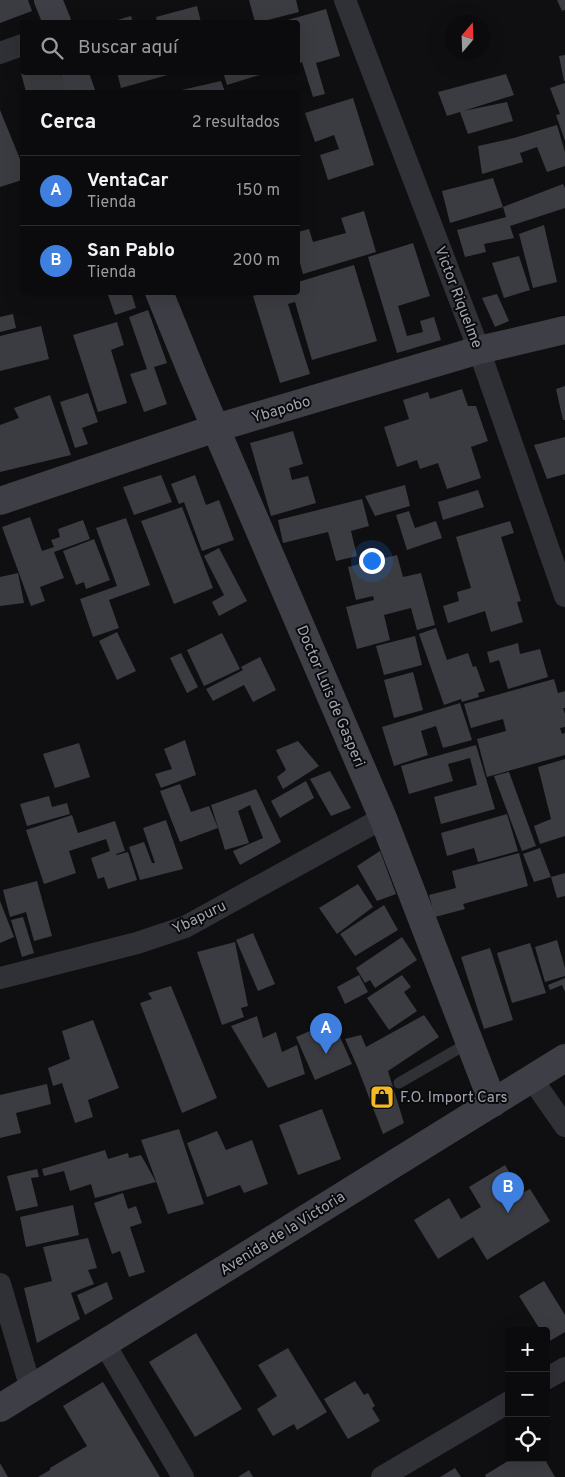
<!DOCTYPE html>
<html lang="es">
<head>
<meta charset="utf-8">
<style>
  :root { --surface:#0b0b0d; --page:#19191b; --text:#f1f3f6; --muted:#9a9b9d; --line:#2b2b2e; --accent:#2563eb }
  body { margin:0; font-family:Overpass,sans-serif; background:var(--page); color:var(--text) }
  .controls { position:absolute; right:15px; bottom:15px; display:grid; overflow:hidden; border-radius:5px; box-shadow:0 5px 20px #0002 }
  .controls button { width:45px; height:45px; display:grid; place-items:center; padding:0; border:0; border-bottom:1px solid var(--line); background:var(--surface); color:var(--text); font:25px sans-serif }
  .compass { position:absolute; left:445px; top:15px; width:45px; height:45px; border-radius:50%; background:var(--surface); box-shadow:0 5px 20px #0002; rotate:19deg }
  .you { position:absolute; left:371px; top:560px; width:18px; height:18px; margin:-12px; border:4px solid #fff; border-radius:50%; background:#1a73e8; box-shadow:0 0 0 8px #1a73e833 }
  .badge { display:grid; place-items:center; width:32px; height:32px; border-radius:50%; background:var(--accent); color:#fff; font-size:16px; font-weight:700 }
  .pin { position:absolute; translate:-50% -41px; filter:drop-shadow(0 1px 2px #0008) }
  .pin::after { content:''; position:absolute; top:26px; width:18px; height:15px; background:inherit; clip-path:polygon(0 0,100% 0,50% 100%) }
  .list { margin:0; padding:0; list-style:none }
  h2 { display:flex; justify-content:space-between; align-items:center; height:65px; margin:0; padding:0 20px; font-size:21px }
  h2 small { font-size:16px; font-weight:400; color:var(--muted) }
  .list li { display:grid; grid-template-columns:32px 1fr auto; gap:15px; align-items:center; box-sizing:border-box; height:70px; padding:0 20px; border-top:1px solid var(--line) }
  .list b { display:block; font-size:19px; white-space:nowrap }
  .list p { margin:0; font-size:16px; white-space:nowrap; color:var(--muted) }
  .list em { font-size:16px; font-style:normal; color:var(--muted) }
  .icon { flex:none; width:28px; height:28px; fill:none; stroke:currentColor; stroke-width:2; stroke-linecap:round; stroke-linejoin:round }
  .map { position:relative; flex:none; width:565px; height:1477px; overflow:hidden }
  .search { position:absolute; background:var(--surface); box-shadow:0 5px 20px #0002; left:20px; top:20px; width:280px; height:55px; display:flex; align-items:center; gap:12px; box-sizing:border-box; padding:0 18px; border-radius:5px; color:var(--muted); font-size:19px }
  .panel { position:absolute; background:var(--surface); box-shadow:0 5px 20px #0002; left:20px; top:90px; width:280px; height:205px; border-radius:5px }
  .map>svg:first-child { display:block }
  .building { fill:#3b3c41 }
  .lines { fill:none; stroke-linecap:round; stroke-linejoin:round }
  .lane { stroke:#303136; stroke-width:11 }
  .street { stroke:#303136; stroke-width:22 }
  .secondary { stroke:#3e3f46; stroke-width:28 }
  .labels { text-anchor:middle; stroke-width:4; stroke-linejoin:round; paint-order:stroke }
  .street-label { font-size:15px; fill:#a0a4b2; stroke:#0a0a0b }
  .poi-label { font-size:15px; fill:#a0a4b2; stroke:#0a0a0b; text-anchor:start }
</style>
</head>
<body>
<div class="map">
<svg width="565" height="1477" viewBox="0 0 565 1477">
  <rect width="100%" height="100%" fill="#0f0f11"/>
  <g class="building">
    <path d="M0 0H28L32 11 0 23Z"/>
    <path d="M249 0H296L299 12 260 22H255Z"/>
    <path d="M557 0H565V10L562 11Z"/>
    <path d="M197 6 201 22H157L156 17Z"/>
    <path d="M326 9 340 56 316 63 325 94 313 97 302 62 298 64V22H281Z"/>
    <path d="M131 16 133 22H111Z"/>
    <path d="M565 55V81H564L559 56Z"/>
    <path d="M24 72H59L67 92H26L21 73Z"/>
    <path d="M117 72H175V73L121 88Z"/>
    <path d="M223 72H266V73L227 85Z"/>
    <path d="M506 74 514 95 463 111 507 102 513 121 468 134 460 112 447 116 438 92Z"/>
    <path d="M221 81 225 92H173Z"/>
    <path d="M565 83V141L556 115 560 114 550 88Z"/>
    <path d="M353 98 374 165 328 180 320 155 339 149 334 135 315 142 305 113Z"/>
    <path d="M0 110 22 164V180L0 187Z"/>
    <path d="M557 125 565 152V166L547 172 537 147 520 153 523 162 482 174 478 146 514 138Z"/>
    <path d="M493 178 503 207 450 223 442 191Z"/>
    <path d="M563 184 565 188V208L510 226 514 238 484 244 486 252 465 257 457 230 506 217 503 207Z"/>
    <path d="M364 211 376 252 303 274 298 256V232L309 229 313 242 346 233 341 218Z"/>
    <path d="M544 225 557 282 533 288 519 234Z"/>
    <path d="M413 243 430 296 398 306 407 336 423 332 420 321 434 317 441 340 397 353 368 257Z"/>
    <path d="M519 256 530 290 504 298 492 263Z"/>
    <path d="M354 265 377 341 312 360 295 302 288 304 310 374 280 383 253 296 264 292H298V282Z"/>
    <path d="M107 292H131L136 308 115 315Z"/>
    <path d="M497 294 509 321 495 327 482 298Z"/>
    <path d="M148 310 167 363 154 367 167 404 144 412 130 374 147 369 129 317Z"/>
    <path d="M13 314 16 328 0 332V317Z"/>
    <path d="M117 322 124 345 111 350 127 403 98 412 73 335Z"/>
    <path d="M41 326 49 359 0 371V336Z"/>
    <path d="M565 386V420H563L556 389Z"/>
    <path d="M462 389 468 406H476L488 441 471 447 481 478 447 489 438 463 420 469 417 460 397 467 384 427 409 419 403 400 428 392 430 399Z"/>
    <path d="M88 393 98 422 82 428 88 444 75 448 60 402Z"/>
    <path d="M50 395 71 455 0 472V425L19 418 14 408Z"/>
    <path d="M293 431 303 464 289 468 292 480 308 476 316 503 271 516 250 443Z"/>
    <path d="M565 437V474L547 479 534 445Z"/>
    <path d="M161 475 172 502 134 515 123 487Z"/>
    <path d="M195 475 206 505 219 500 234 540 202 551 184 502 179 504 171 484Z"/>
    <path d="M405 485 410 506 375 516 365 496Z"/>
    <path d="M478 490 484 507 443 520 438 502Z"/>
    <path d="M362 499 369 526 351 531 357 556 336 561 328 532 283 543 278 520Z"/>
    <path d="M182 507 213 588 174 604 141 521Z"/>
    <path d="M409 511 415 528 436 521 442 538 407 550 396 515Z"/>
    <path d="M30 517 42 551 54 547 51 540 60 537 58 529 83 520 90 539 54 552 64 578 40 587 45 601 31 606 2 527Z"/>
    <path d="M126 518 150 585 109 600 119 628 93 637 80 599 117 586 96 528Z"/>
    <path d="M510 521 514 533 501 537 521 601 517 602 523 622 491 632 485 611 448 623 443 606 459 601 457 592 471 588 456 537Z"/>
    <path d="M94 539 110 580 86 589 84 582 76 585 63 551Z"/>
    <path d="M219 548 247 601 219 616 212 602 224 595 204 556Z"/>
    <path d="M397 555 403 577 421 573 435 625 417 630 411 608 384 615 390 640 357 649 346 607 374 600 373 596 356 600 348 567Z"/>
    <path d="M18 573 24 603 0 606V577Z"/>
    <path d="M436 628 447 660 468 653 473 667 476 666 485 691 478 693 479 697 462 702 461 699 444 705 419 634Z"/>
    <path d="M117 632 136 671 117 680 99 641Z"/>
    <path d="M222 633 240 669 204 686 187 650Z"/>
    <path d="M415 636 422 665 384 675 376 646Z"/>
    <path d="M518 643 520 654 540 649 548 677 508 689 499 660 490 663 487 652Z"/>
    <path d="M181 653 198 687 187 693 170 658Z"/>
    <path d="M260 657 276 690 253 702 244 685 213 701 206 689 243 670 241 667Z"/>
    <path d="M413 672 423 710 394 718 384 680Z"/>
    <path d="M554 679 558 693 565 691V708H563L565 714V727L560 728 562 734 565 733V755L487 777 477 739 506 731 503 719 471 728 464 704Z"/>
    <path d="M460 703 472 740 443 748 436 726 421 731 428 755 394 766 382 727Z"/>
    <path d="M185 740 196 775 161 788 155 774 172 769 164 749Z"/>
    <path d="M298 741 319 766 283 789 277 777 286 770 276 750Z"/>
    <path d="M79 743 90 777 55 788 43 754Z"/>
    <path d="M476 745 495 809 441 824 434 797 477 785 470 758 448 764 453 781 409 794 401 766Z"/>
    <path d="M565 759V836L540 844 534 826 551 819 538 767Z"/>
    <path d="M330 771 351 808 331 816 310 779Z"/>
    <path d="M509 772 536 846 522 851 494 776Z"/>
    <path d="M306 781 314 798 280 818 271 801Z"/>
    <path d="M180 784 191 812 209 806 218 828 180 842 160 791Z"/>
    <path d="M256 789 281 842 240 865 233 851 263 838 250 805 238 811 249 843 225 850 211 805Z"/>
    <path d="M49 796 52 807 67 803 70 814 27 826 20 804Z"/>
    <path d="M507 814 518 851 478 862 474 848 447 856 441 833Z"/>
    <path d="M72 815 78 833 115 821 125 851 116 854 117 855 128 852 137 880 108 889 104 877 98 879 91 858 110 851 106 839 69 851 76 873 44 884 26 830Z"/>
    <path d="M166 820 183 869 140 880 129 847 144 842 152 863H155L143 828Z"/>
    <path d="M540 848 551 877 534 882 523 854Z"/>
    <path d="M380 851 396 894 377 901 357 866Z"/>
    <path d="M519 853 528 886 463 904 465 909 435 917 429 895 456 888 452 871Z"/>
    <path d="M565 873V896L557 898 551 877Z"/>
    <path d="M37 881 52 936 34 941 26 912 10 917 3 890Z"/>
    <path d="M358 884 373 907 337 934 319 908Z"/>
    <path d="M0 901 14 937 0 943Z"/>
    <path d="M384 905 398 930 355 956 340 934Z"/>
    <path d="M23 917 34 953 22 957 11 920Z"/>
    <path d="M253 933 275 984 258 991 236 940Z"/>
    <path d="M402 937 417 960 375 988 370 980 365 983 356 968Z"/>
    <path d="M557 940 565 968V976L545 982 535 947Z"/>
    <path d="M235 942 248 1006 241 1008 244 1017 222 1025 197 952Z"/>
    <path d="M530 943 546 993 512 1003 497 953Z"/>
    <path d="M490 948 513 1020 484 1029 461 957Z"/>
    <path d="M359 975 368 992 345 1004 337 987Z"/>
    <path d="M402 975 411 987 404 992 417 1011 389 1030 367 998Z"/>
    <path d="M565 978V992L562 985 550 990 548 985Z"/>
    <path d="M171 986 217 1098 182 1113 140 1003 152 999 148 993Z"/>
    <path d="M424 1015 439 1037 388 1071 404 1123 383 1134 357 1066 345 1039 361 1035 366 1047Z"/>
    <path d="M257 1016 263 1038 276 1032 282 1052 297 1045 305 1074 268 1088 231 1026Z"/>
    <path d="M93 1020 119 1088 88 1100 93 1117 75 1123 62 1083 53 1086 48 1068 70 1059 62 1031Z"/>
    <path d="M333 1021 352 1064 315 1080 296 1037Z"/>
    <path d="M47 1084 51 1104 16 1113 21 1133 0 1138V1095Z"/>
    <path d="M322 1109 341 1159 298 1175 279 1125Z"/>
    <path d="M179 1129 204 1204 168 1214 141 1140Z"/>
    <path d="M217 1131 226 1150 252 1140 268 1184 244 1193 240 1185 207 1197 187 1143Z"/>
    <path d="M105 1150 108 1159 128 1153 129 1158 141 1155 156 1182 95 1198 91 1184 70 1191 64 1171 44 1176 42 1169Z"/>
    <path d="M505 1165 522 1193 530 1189 550 1221 487 1260 473 1237 438 1259 414 1220 449 1198 461 1219 481 1207 469 1187Z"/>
    <path d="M37 1169 39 1177 31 1178 38 1206 16 1211 7 1176Z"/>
    <path d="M123 1193 128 1209 136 1206 142 1223 130 1227 145 1272 129 1277 120 1251 112 1254 94 1203Z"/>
    <path d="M73 1205 79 1235 26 1247 20 1217Z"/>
    <path d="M88 1238 97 1268 88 1270 94 1284 71 1293 80 1319 37 1343 24 1288 52 1281 43 1247Z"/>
    <path d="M544 1281 565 1315V1332L548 1342 546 1339V1331H541L519 1296Z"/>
    <path d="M107 1282 113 1299 85 1315 77 1295Z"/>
    <path d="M196 1333 242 1409 195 1437 149 1362Z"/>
    <path d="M288 1348 327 1412 297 1430 294 1424 273 1436 257 1409 277 1396 258 1365Z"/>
    <path d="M355 1381 364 1395 368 1393 375 1406 372 1408 380 1421 348 1439 324 1399Z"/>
    <path d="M103 1382 160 1477H38L50 1470V1468L87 1446 63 1406Z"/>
    <path d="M513 1458H544L555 1477H486L485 1475Z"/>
    <path d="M0 1463 8 1477H0Z"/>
    <path d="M455 1468 461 1477H440Z"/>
    <path d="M249 1470 253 1477H238Z"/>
  </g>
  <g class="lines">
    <path class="lane" d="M399 1083 470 1042"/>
    <g class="street">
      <path d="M345 0 479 350 565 596"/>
      <path d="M0 53 22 45"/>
      <path d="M0 978 137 943 185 927 383 818"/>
      <path d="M532 1079 565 1126"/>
      <path d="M0 1284 31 1389"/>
      <path d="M104 1343 183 1477"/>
      <path d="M546 1379 565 1368"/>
      <path d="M382 1477 509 1402"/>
    </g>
    <g class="secondary">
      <path d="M48 0 57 22"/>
      <path d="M74 72 81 92"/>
      <path d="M159 292 194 378 383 818 493 1103"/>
      <path d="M0 501 216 428 479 350 565 330"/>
      <path d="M0 1408 565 1058"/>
    </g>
  </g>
  <defs>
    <g id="shop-square" transform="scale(1.25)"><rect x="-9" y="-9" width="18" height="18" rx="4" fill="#f5ba23" stroke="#0a0a0b"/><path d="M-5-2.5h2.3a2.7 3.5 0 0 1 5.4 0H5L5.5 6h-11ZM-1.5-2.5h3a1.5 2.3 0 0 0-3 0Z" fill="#111"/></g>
  </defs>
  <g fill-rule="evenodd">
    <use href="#shop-square" x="382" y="1097"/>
  </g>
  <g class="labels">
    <g class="street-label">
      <text transform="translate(459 297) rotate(69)" y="5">Victor Riquelme</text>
      <text transform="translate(281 409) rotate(-17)" y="5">Ybapobo</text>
      <text transform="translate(331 696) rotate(67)" y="5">Doctor Luis de Gasperi</text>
      <text transform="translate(199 917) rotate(-26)" y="5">Ybapuru</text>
      <text transform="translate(282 1233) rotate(-32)" y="5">Avenida de la Victoria</text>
    </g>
    <g class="poi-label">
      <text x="400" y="1102">F.O. Import Cars</text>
    </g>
  </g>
</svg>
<div class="controls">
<button>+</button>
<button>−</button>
<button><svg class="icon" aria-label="locate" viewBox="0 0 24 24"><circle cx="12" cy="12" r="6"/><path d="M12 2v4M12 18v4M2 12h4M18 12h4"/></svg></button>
</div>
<svg class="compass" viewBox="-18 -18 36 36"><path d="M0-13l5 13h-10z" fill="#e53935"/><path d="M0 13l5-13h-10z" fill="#9a9b9d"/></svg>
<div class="you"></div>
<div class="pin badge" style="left:326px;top:1054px;background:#3f7fe0">A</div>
<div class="pin badge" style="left:508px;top:1213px;background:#3f7fe0">B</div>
<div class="search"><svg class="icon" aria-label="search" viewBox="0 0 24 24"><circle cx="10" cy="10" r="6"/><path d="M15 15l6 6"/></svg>Buscar aquí</div>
<section class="panel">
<h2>Cerca<small>2 resultados</small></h2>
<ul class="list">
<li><span class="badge" style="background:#3f7fe0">A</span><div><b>VentaCar</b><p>Tienda</p></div><em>150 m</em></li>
<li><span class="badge" style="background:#3f7fe0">B</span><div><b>San Pablo</b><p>Tienda</p></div><em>200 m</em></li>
</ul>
</section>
</div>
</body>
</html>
